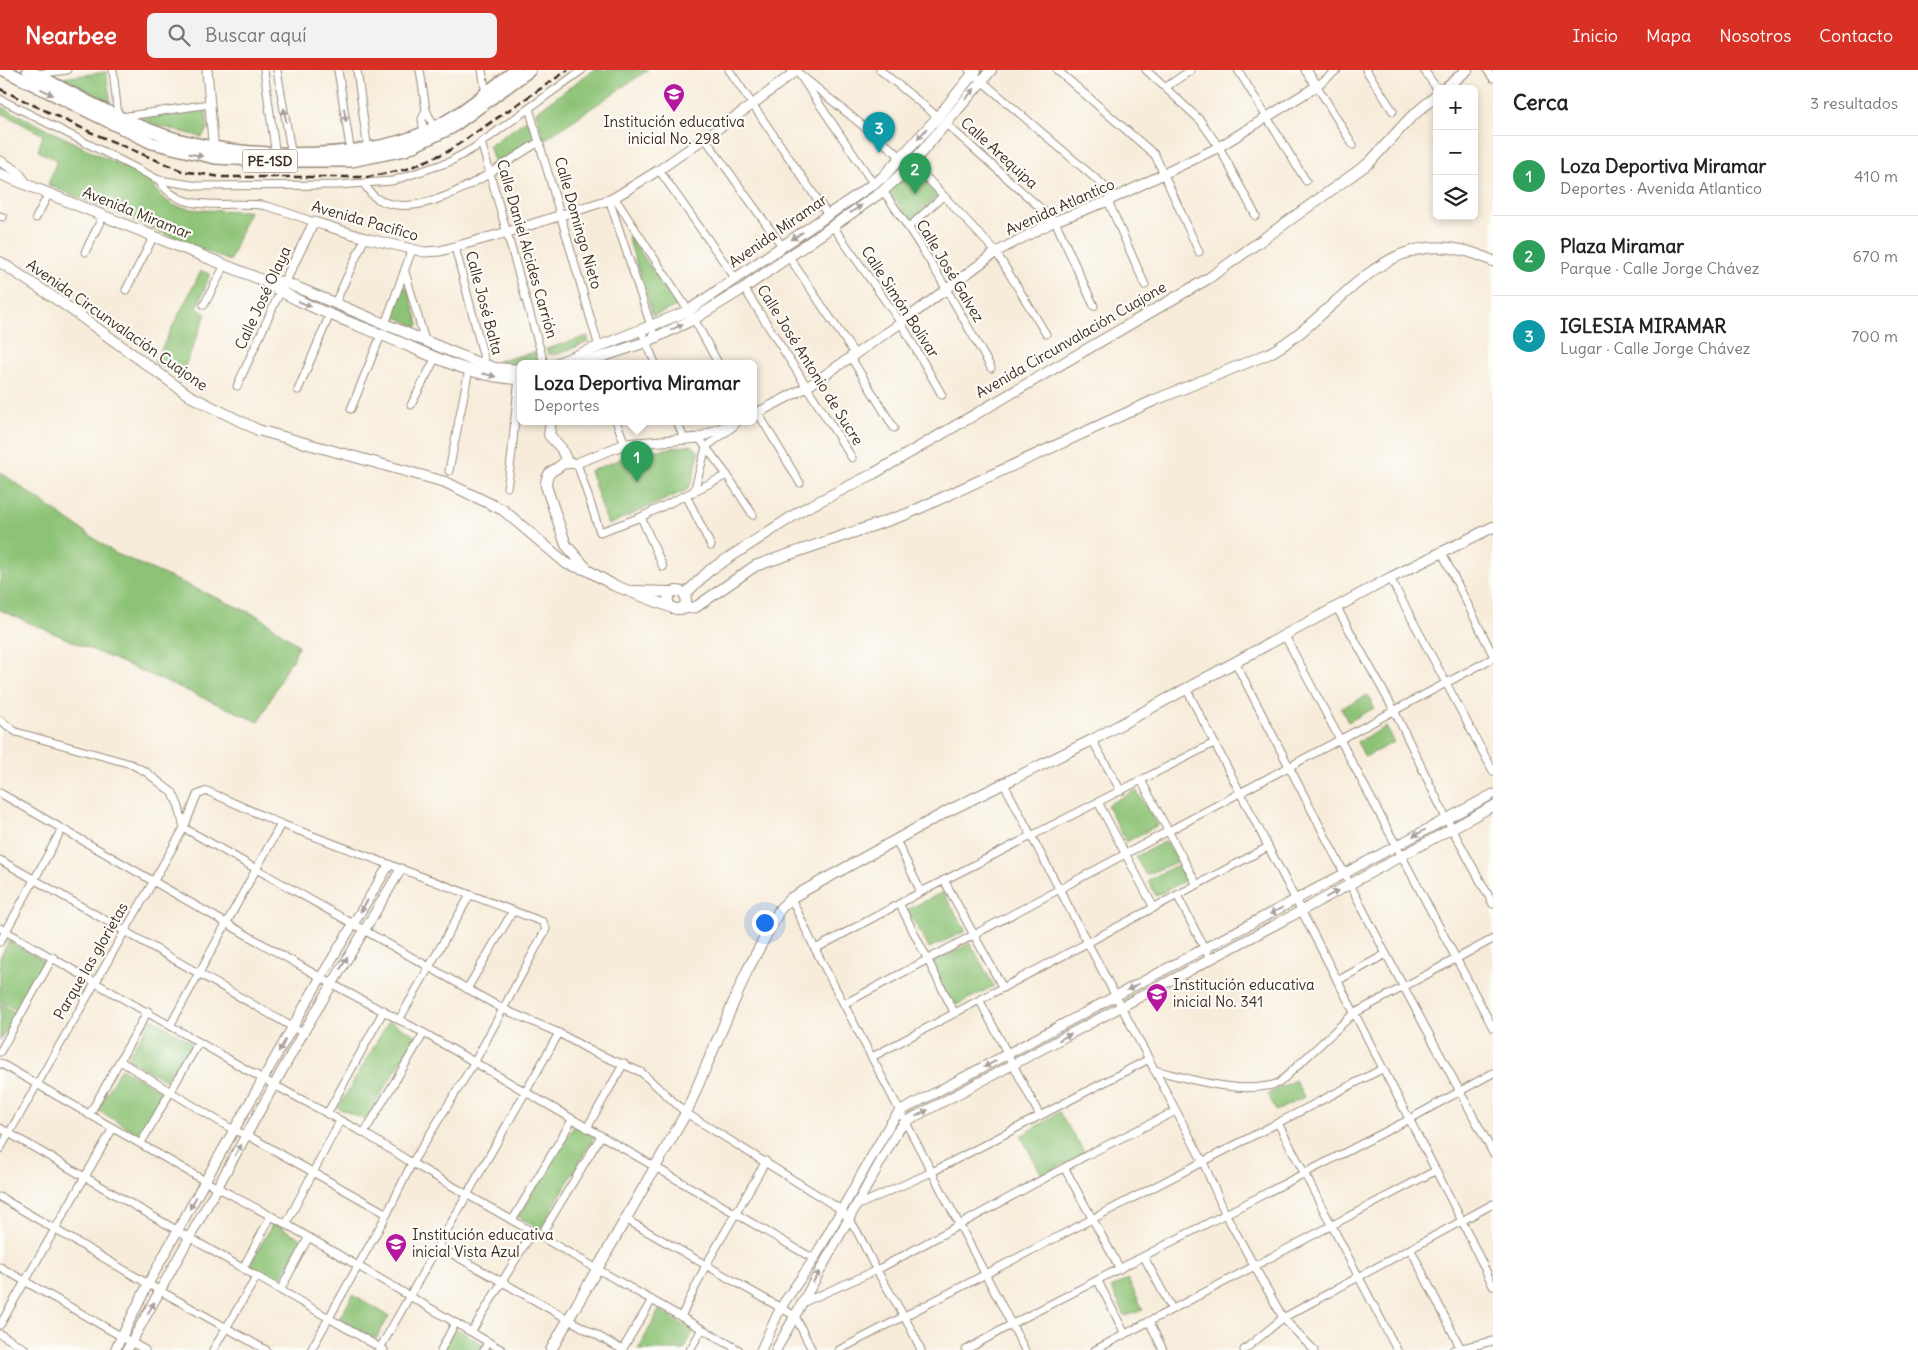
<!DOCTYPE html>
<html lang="es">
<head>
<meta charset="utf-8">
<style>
  :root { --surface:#fff; --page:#f2f2f2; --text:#222; --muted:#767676; --line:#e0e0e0; --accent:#d93025 }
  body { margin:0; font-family:Delius,sans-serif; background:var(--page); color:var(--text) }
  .controls { position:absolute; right:15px; top:15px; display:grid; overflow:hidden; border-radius:8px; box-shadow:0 2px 8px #0003 }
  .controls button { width:45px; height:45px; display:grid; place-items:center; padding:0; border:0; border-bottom:1px solid var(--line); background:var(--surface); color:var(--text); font:25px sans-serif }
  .you { position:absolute; left:764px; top:852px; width:18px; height:18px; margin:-12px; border:4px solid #fff; border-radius:50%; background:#1a73e8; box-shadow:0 0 0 8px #1a73e833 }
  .badge { display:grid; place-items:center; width:32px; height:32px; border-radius:50%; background:var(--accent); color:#fff; font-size:16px; font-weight:700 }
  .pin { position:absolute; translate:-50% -41px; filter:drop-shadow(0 1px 2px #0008) }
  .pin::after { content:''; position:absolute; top:26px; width:18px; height:15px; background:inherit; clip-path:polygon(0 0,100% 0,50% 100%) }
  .popup { position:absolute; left:517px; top:290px; width:240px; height:65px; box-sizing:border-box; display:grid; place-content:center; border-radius:8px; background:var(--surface); filter:drop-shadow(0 1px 4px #0005); font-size:16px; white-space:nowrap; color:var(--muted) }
  .popup b { font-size:19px; color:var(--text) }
  .popup::after { content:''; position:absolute; left:50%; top:100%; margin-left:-10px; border:10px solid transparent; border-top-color:var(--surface) }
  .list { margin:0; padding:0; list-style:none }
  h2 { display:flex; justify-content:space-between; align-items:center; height:65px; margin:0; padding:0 20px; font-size:21px }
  h2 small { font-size:16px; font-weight:400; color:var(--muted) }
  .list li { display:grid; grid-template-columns:32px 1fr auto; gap:15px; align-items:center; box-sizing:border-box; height:80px; padding:0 20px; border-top:1px solid var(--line) }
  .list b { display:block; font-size:19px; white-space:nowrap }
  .list p { margin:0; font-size:16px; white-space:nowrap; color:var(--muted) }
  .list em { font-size:16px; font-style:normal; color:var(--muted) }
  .icon { flex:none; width:28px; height:28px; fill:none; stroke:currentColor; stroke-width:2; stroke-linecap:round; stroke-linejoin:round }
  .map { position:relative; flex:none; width:1493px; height:1280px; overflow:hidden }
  header { display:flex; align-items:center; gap:30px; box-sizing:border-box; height:70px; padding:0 25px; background:var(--accent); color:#fff }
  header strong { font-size:24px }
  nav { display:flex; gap:28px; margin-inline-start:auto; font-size:18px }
  .search { width:350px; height:45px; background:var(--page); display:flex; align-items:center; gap:12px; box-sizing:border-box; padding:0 18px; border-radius:8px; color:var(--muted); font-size:19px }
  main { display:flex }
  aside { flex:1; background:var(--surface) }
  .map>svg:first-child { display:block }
  .green { fill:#8dc376; stroke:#64764a }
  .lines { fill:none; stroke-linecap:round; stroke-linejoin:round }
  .minor-casing { stroke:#998b7c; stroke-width:9 }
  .tertiary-casing { stroke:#998b7c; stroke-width:11 }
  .secondary-casing { stroke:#998b7c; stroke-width:12 }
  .trunk-casing { stroke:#998b7c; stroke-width:14 }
  .minor { stroke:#fff; stroke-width:7 }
  .tertiary { stroke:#fff; stroke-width:9 }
  .secondary { stroke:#fff; stroke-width:10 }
  .trunk { stroke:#fff; stroke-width:11 }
  .rail { stroke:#3b2a1e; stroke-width:2.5; stroke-dasharray:8 4; stroke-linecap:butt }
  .oneway { fill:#a79f9a }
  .labels { text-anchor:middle; stroke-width:4.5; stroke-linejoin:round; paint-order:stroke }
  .shield { fill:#fdfcf7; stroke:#75695f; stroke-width:1 }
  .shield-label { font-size:14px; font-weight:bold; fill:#3b2a1e }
  .poi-label { font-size:15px; fill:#3b2a1e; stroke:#fdfcf7; text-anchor:start }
  .street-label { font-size:15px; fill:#3b2a1e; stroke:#fdfcf7 }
</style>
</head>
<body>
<header>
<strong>Nearbee</strong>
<div class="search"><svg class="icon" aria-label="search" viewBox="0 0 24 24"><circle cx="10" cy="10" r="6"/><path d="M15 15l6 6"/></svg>Buscar aquí</div>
<nav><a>Inicio</a><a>Mapa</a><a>Nosotros</a><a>Contacto</a></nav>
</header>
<main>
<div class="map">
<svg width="1493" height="1280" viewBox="0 0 1493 1280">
  <rect width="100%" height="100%" fill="#fdfcf7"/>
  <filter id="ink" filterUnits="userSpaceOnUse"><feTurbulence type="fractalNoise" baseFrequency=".02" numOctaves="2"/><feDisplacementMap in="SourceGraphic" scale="10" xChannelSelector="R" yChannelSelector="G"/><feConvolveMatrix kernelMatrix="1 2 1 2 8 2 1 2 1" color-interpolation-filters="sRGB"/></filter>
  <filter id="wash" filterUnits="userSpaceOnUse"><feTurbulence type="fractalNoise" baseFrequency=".0096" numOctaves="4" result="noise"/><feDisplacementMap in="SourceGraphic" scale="20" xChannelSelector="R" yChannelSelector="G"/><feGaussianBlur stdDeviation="1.12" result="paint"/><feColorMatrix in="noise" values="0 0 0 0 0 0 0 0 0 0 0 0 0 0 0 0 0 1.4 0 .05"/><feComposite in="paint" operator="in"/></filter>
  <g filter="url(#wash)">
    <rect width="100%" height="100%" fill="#f7ecda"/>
    <g class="green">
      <path d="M593 0H648L544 70 536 42Z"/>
      <path d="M106 2 111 33 62 8Z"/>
      <path d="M0 36 140 105 153 113 160 126 175 136 199 140 249 141 230 191 48 115 57 90 38 81 43 65 0 42Z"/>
      <path d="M206 39 208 58 202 67 152 54 142 48Z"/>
      <path d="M529 48 535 69 496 96 489 76Z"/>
      <path d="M903 94 939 122V125L910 152 884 113Z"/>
      <path d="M630 166 677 236 653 246 628 167Z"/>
      <path d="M201 201 210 204 197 238 206 244 181 306 154 293Z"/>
      <path d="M405 217H407L419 255 417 257 393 245Z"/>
      <path d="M588 266V272L558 284H548L546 279Z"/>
      <path d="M535 282 538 292 509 293 497 291Z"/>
      <path d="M692 375 699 382 692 412 687 420 608 455 590 401 636 383Z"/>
      <path d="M0 402 115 483 260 547 298 575 293 591 288 594 259 652 0 540Z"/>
      <path d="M1368 625 1374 638 1348 652 1341 638Z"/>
      <path d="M1386 657 1394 672 1365 687 1357 672Z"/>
      <path d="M1136 720 1158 755 1126 772 1107 735Z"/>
      <path d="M1166 771 1178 791 1146 805 1135 787Z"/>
      <path d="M1177 795 1186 810 1156 826 1148 810Z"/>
      <path d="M943 822 966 861 929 878 907 840Z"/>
      <path d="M9 871 44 891 16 940 0 931V887Z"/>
      <path d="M970 873 994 916 954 936 931 894Z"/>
      <path d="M0 933 17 944 0 970Z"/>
      <path d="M152 948 192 973 168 1012 127 988Z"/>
      <path d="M389 951 417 966 365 1050 338 1038Z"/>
      <path d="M121 998 165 1023 141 1065 97 1040Z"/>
      <path d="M1295 1010 1304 1027 1276 1041 1268 1024Z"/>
      <path d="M1059 1042 1085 1083 1042 1105 1021 1066Z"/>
      <path d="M575 1055 594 1067 540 1160 518 1146Z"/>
      <path d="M273 1153 302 1169 280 1211 250 1195Z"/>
      <path d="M1128 1209 1143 1240 1125 1246 1111 1218Z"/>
      <path d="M353 1225 389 1246 376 1269 339 1249Z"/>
      <path d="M659 1240 694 1261 684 1280H638Z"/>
      <path d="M454 1257 484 1275 482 1280H443Z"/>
    </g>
  </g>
  <g filter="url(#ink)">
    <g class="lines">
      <g class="minor-casing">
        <g id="minor">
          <path d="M113 0 118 46"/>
          <path d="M264 0 276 86"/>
          <path d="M277 0 292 86"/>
          <path d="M338 0 351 84"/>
          <path d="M357 0 368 81"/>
          <path d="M420 0 426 40 422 49 424 64"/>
          <path d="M482 0 486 24"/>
          <path d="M729 0 828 145"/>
          <path d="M880 0 938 47"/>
          <path d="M969 0 1117 127"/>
          <path d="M1057 0 1155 85 1199 182"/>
          <path d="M1146 0 1200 50 1219 77 1256 146"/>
          <path d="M1238 0 1306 111"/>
          <path d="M1337 0 1317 16 1353 75"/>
          <path d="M1366 0 1393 41"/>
          <path d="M1424 0 1437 19"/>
          <path d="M1487 0 1493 8"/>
          <path d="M796 1 928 109 996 182 1046 264"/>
          <path d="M38 4 67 0"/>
          <path d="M801 7 873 113"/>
          <path d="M1166 17 1191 0"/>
          <path d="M0 29 159 110 198 116 338 115 392 111 449 92 474 78 582 0"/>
          <path d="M529 38 599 277"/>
          <path d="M426 40 435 59"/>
          <path d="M121 47 210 34"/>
          <path d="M945 53 1055 151 1094 236"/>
          <path d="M704 67 782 176"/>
          <path d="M481 72 544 293"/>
          <path d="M659 100 736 209"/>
          <path d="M159 110C181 147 231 129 266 136 282 140 299 147 314 152"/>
          <path d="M364 114C368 119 371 125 376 128 423 157 500 95 539 72"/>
          <path d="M883 121C924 177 957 237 991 298"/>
          <path d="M614 127 694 249 718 293"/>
          <path d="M609 129 655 268"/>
          <path d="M1108 131 1145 215"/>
          <path d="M0 146 3 147"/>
          <path d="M36 148 49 123"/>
          <path d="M832 155 901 253 942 325"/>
          <path d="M909 157 943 126"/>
          <path d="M455 177 486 296"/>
          <path d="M85 182 103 146"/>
          <path d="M789 187 854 283"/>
          <path d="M405 202 425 271"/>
          <path d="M744 218 852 388"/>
          <path d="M126 220 154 166"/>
          <path d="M335 233 365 168"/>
          <path d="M204 235 225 195"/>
          <path d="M385 254 412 180"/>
          <path d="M641 260 655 293"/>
          <path d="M850 286 894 358"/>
          <path d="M237 316 280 222"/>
          <path d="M298 320 330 244"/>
          <path d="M411 335 436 287"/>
          <path d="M351 339 381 265"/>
          <path d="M758 343 800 413"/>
          <path d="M616 351 625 374"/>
          <path d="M677 351 684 369"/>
          <path d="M699 368 727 405 753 445"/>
          <path d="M577 393 600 462 641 447 727 405"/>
          <path d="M449 401 469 299"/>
          <path d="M507 417C514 381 514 345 519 309"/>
          <path d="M694 422 706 377 734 356"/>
          <path d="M686 425 711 476"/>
          <path d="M641 447 663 497"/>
          <path d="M1441 481 1493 585"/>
          <path d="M1390 508 1493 701"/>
          <path d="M1337 538 1394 640 1446 748 1493 834"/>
          <path d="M1285 566 1493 958"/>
          <path d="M1235 592 1386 884 1493 1083"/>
          <path d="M1186 618 1462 1151 1493 1216"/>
          <path d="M0 650 16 662 131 694 146 702 173 723 179 737 184 758 503 939 559 963 591 981 641 1002 686 1043 840 1139C857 1155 865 1179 876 1199 892 1227 908 1250 921 1280"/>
          <path d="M1092 670 1121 721"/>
          <path d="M1141 710 1197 815"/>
          <path d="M1004 714 1203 1092 1225 1143 1283 1248 1314 1280"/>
          <path d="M0 723 332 914 424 963 814 1189"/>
          <path d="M1098 732 1154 838"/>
          <path d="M896 770 921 822"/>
          <path d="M0 790 303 963"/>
          <path d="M944 810 1003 918"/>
          <path d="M1177 825 1210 889"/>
          <path d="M791 828 815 879 1025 1280"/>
          <path d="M900 835 954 942"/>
          <path d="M0 858 263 1009 364 1063 412 1093 739 1280"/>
          <path d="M0 872 62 759"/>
          <path d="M815 879 921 822 1214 673"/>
          <path d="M1337 911 1386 884"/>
          <path d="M467 919 513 841"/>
          <path d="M980 931 1040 1046"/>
          <path d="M844 934 1493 588"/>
          <path d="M399 950 470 825"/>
          <path d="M171 954 281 754"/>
          <path d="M0 982 53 887"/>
          <path d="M872 987 1268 777"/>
          <path d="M120 991 235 1061 247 1065 387 1144"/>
          <path d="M0 993 205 1111 286 1154 502 1280"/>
          <path d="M1154 1000C1191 1009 1243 1026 1279 1013L1353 944 1493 869"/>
          <path d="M327 1044 384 940"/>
          <path d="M89 1045 148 941"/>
          <path d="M1278 1053 1397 1280"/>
          <path d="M0 1058 384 1280"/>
          <path d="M587 1058 624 993"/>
          <path d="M364 1063 424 963"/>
          <path d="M141 1073 199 972"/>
          <path d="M0 1079 184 758 197 725 207 721 281 754 543 852 546 859 474 993 412 1093 387 1144 311 1280"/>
          <path d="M1065 1099 1120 1199"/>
          <path d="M0 1127 148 1214 266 1280"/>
          <path d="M854 1137 932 1102 1149 989"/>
          <path d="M513 1149 572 1050"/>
          <path d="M627 1150 795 1246 812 1280"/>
          <path d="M286 1154 340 1051"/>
          <path d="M541 1165 601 1066"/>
          <path d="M438 1176 623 1280"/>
          <path d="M1411 1180 1461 1279"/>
          <path d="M1144 1187 1172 1239"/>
          <path d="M0 1197 145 1280"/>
          <path d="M243 1198 271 1146"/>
          <path d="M1098 1211 1125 1264"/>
          <path d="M281 1219 308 1168"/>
          <path d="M802 1233 877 1200 1089 1084 1176 1041"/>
          <path d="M681 1247 706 1195 766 1091"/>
          <path d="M1149 1251 1163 1280"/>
          <path d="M0 1255 113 1058"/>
          <path d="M472 1261 533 1161"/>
          <path d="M0 1264 27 1280"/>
          <path d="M213 1280 257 1206"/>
          <path d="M379 1280 559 963"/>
          <path d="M441 1280 455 1253"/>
          <path d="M484 1280 488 1272"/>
          <path d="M622 1280 652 1230"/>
          <path d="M690 1280 702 1259"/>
          <path d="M839 1280 1382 999"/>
          <path d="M966 1280 1012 1254 1408 1050 1493 1003"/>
          <path d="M1095 1280 1435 1101"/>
          <path d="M1244 1280 1283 1248 1493 1134"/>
          <path d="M1453 1280 1493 1271"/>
        </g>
      </g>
      <g class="tertiary-casing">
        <g id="tertiary">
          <path d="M207 0 214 83"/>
          <path d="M0 91 17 101 26 113"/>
          <path d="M282 217 314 152 365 168 424 182 440 181 508 162 612 129 659 100 752 35 797 0"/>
          <path d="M753 345 807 317 901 253 996 182 1055 151 1108 131 1219 77 1317 16 1306 0"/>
          <path d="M564 394 577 393 625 374 699 368 738 351"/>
          <path d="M115 1280 148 1214 205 1111 321 907 389 795"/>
          <path d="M127 1280 303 963 401 799"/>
          <path d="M761 1280 781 1237 814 1189 890 1054 899 1042 1493 724"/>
          <path d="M776 1280 897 1062 905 1052 1301 841 1493 736"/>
        </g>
      </g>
      <g class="secondary-casing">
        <g id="secondary">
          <path d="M1444 19 1467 0"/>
          <path d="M0 104 262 210C300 235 345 250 387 267 429 284 475 309 521 309"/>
          <path d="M0 192 65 235 190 326 258 360 445 412 503 440 567 494 587 500 613 515 673 538"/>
          <path d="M264 210 284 212 476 292 495 298 521 300"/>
          <path d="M558 293 688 241 882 108 938 47 976 0"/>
          <path d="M583 293 646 272 694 249 744 218 883 121 908 98 991 0"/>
          <path d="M551 351 549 365 561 378 566 389C560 402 546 396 546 416L566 475 587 499"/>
          <path d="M633 521 672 522"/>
          <circle cx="677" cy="530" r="9"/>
          <path d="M684 525 710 500 804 439 873 404 1209 208 1369 93 1410 48 1437 25"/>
          <path d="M680 539 696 537 755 496 907 444 1155 330 1268 284C1346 242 1387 140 1493 191"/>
          <path d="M551 1280 686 1043 747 901 780 839 791 828 948 741 1092 670 1390 508 1493 457"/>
        </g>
      </g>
      <g class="trunk-casing">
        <g id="trunk">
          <path d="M4 0 152 73 215 88 276 91H351L405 80 451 58 530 0"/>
          <path d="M28 0C72 23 117 49 164 65 233 89 360 92 425 62 459 47 487 21 516 0"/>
        </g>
      </g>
      <use href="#minor" class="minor"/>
      <use href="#tertiary" class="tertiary"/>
      <use href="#secondary" class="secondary"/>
      <use href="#trunk" class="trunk"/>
      <path class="rail" d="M0 19 88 61 182 101 222 107H368L407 99 447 82 568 0"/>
    </g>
    <defs><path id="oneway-solid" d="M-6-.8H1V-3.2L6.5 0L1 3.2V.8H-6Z" transform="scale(1.25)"/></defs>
    <g class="oneway">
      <use href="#oneway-solid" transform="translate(47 22) rotate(27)"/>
      <use href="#oneway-solid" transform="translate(970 24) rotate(-49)"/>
      <use href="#oneway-solid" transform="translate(285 45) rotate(-100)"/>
      <use href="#oneway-solid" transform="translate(345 45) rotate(81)"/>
      <use href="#oneway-solid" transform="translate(922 64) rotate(131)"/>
      <use href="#oneway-solid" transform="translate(196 85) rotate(11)"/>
      <use href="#oneway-solid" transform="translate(856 139) rotate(-34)"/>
      <use href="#oneway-solid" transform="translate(797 166) rotate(146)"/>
      <use href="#oneway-solid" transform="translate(305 234) rotate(22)"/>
      <use href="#oneway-solid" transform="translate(677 257) rotate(-26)"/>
      <use href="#oneway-solid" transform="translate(489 305) rotate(14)"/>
      <use href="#oneway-solid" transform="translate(1419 763) rotate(152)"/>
      <use href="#oneway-solid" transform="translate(1332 824) rotate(-29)"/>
      <use href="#oneway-solid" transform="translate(364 836) rotate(122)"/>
      <use href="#oneway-solid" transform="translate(1276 841) rotate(152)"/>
      <use href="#oneway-solid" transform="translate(344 893) rotate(-59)"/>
      <use href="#oneway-solid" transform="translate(1133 917) rotate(152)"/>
      <use href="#oneway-solid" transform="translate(1065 967) rotate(-28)"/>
      <use href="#oneway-solid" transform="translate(282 976) rotate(119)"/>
      <use href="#oneway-solid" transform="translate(990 994) rotate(152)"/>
      <use href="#oneway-solid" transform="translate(922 1043) rotate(-28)"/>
      <use href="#oneway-solid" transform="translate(238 1080) rotate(-60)"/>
      <use href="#oneway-solid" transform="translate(193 1133) rotate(119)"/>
      <use href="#oneway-solid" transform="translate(816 1207) rotate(-61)"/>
      <use href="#oneway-solid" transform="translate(151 1238) rotate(-60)"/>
    </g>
  </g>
  <defs>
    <g id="school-pin" transform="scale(1.125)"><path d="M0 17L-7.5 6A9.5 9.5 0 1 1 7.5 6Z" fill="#b5179e" stroke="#fdfcf7"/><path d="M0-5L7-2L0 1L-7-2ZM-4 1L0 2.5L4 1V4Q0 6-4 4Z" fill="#fff"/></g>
  </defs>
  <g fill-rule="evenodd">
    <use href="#school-pin" x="674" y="24"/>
    <use href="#school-pin" x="1157" y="924"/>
    <use href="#school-pin" x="396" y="1174"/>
  </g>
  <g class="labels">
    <rect class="shield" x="242.5" y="79.5" width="55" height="23" rx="4"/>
    <g class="shield-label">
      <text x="270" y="96">PE-1SD</text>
    </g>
    <g class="poi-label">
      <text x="674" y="57" text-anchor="middle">Institución educativa<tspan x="674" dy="17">inicial No. 298</tspan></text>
      <text x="1173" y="920">Institución educativa<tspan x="1173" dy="17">inicial No. 341</tspan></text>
      <text x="412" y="1170">Institución educativa<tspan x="412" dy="17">inicial Vista Azul</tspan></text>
    </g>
    <g class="street-label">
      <text transform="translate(999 83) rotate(42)" y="5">Calle Arequipa</text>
      <text transform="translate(1060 137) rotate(-24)" y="5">Avenida Atlantico</text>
      <text transform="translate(137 143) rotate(22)" y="5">Avenida Miramar</text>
      <text transform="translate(365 151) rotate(16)" y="5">Avenida Pacifico</text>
      <text transform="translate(578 153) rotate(74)" y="5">Calle Domingo Nieto</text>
      <text transform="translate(778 161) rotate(-35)" y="5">Avenida Miramar</text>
      <text transform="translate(527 179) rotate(74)" y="5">Calle Daniel Alcides Carrión</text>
      <text transform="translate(950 201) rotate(59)" y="5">Calle José Galvez</text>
      <text transform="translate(263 228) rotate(-65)" y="5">Calle José Olaya</text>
      <text transform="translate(900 232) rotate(57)" y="5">Calle Simón Bolívar</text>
      <text transform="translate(484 233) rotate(75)" y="5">Calle José Balta</text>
      <text transform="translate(117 255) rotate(35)" y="5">Avenida Circunvalación Cuajone</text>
      <text transform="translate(1071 270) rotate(-30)" y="5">Avenida Circunvalación Cuajone</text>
      <text transform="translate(810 295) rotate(58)" y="5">Calle José Antonio de Sucre</text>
      <text transform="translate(91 891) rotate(-60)" y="5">Parque las glorietas</text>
    </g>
  </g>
</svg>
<div class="controls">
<button>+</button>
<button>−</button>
<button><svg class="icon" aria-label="layers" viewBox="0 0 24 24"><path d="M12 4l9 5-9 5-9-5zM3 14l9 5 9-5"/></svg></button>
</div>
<div class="you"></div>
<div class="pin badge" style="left:637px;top:412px;background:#2e9e5b">1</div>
<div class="popup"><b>Loza Deportiva Miramar</b>Deportes</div>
<div class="pin badge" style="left:915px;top:124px;background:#2e9e5b">2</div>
<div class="pin badge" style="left:879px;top:83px;background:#0f9aa8">3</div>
</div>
<aside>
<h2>Cerca<small>3 resultados</small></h2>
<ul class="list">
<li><span class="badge" style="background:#2e9e5b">1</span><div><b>Loza Deportiva Miramar</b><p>Deportes · Avenida Atlantico</p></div><em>410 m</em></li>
<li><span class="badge" style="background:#2e9e5b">2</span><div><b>Plaza Miramar</b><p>Parque · Calle Jorge Chávez</p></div><em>670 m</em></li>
<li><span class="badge" style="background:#0f9aa8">3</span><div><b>IGLESIA MIRAMAR</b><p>Lugar · Calle Jorge Chávez</p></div><em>700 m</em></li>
</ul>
</aside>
</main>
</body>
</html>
